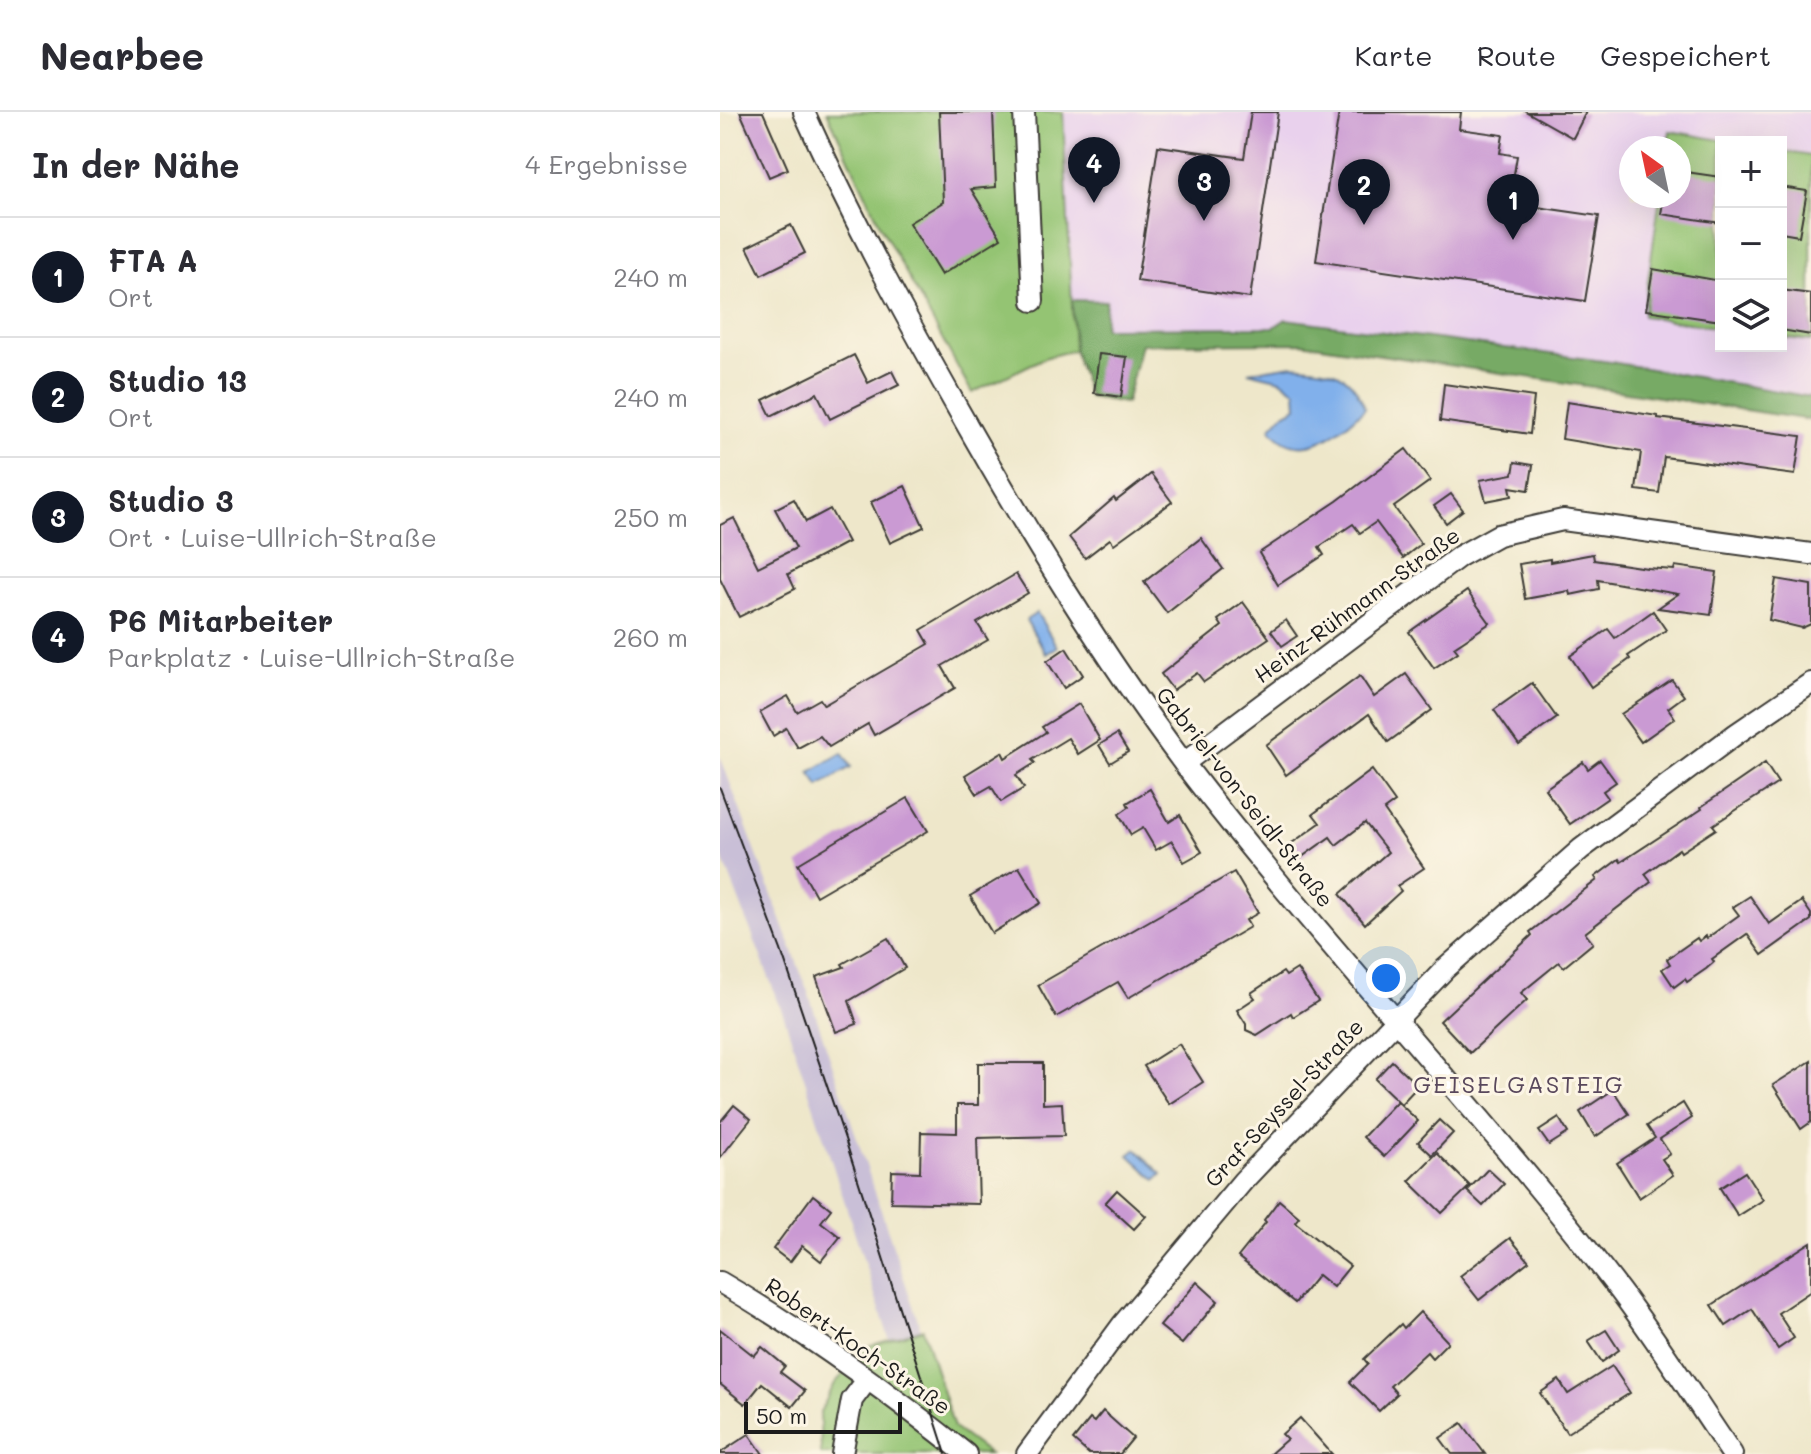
<!DOCTYPE html>
<html lang="de">
<head>
<meta charset="utf-8">
<style>
  :root { --surface:#fff; --page:#f2f2f3; --text:#2b2b33; --muted:#7c7c81; --line:#e1e1e2; --accent:#111827 }
  body { margin:0; font-family:Mali,sans-serif; background:var(--page); color:var(--text) }
  .controls { position:absolute; right:24px; top:24px; display:grid; overflow:hidden; border-radius:0px; box-shadow:0 8px 32px #0002 }
  .controls button { width:72px; height:72px; display:grid; place-items:center; padding:0; border:0; border-bottom:2px solid var(--line); background:var(--surface); color:var(--text); font:40px sans-serif }
  .compass { position:absolute; left:899px; top:24px; width:72px; height:72px; border-radius:50%; background:var(--surface); box-shadow:0 8px 32px #0002; rotate:327deg }
  .scale { position:absolute; left:24px; bottom:20px; width:158px; box-sizing:border-box; padding-left:8px; border:4px solid #1c1c1c; border-top:0; font-size:22px; line-height:28px; white-space:nowrap; color:#1c1c1c; -webkit-text-stroke:6px #fcf5e5; paint-order:stroke }
  .you { position:absolute; left:666px; top:866px; width:28px; height:28px; margin:-20px; border:6px solid #fff; border-radius:50%; background:#1a73e8; box-shadow:0 0 0 12px #1a73e833 }
  .badge { display:grid; place-items:center; width:52px; height:52px; border-radius:50%; background:var(--accent); color:#fff; font-size:26px; font-weight:700 }
  .pin { position:absolute; translate:-50% -66px; filter:drop-shadow(0 2px 4px #0008) }
  .pin::after { content:''; position:absolute; top:42px; width:28px; height:24px; background:inherit; clip-path:polygon(0 0,100% 0,50% 100%) }
  .list { margin:0; padding:0; list-style:none }
  h2 { display:flex; justify-content:space-between; align-items:center; height:104px; margin:0; padding:0 32px; font-size:34px }
  h2 small { font-size:26px; font-weight:400; color:var(--muted) }
  .list li { display:grid; grid-template-columns:52px 1fr auto; gap:24px; align-items:center; box-sizing:border-box; height:120px; padding:0 32px; border-top:2px solid var(--line) }
  .list b { display:block; font-size:30px; white-space:nowrap }
  .list p { margin:0; font-size:26px; white-space:nowrap; color:var(--muted) }
  .list em { font-size:26px; font-style:normal; color:var(--muted) }
  .icon { flex:none; width:44px; height:44px; fill:none; stroke:currentColor; stroke-width:2; stroke-linecap:round; stroke-linejoin:round }
  .map { position:relative; flex:none; width:1091px; height:1342px; overflow:hidden }
  header { display:flex; align-items:center; gap:48px; box-sizing:border-box; height:112px; padding:0 40px; background:var(--surface); border-bottom:2px solid var(--line) }
  header strong { font-size:38px }
  nav { display:flex; gap:44px; margin-inline-start:auto; font-size:28px }
  main { display:flex }
  aside { flex:1; background:var(--surface) }
  .map>svg:first-child { display:block }
  .built { fill:#e9d1ed; fill-rule:evenodd }
  .industrial { fill:#c9bfd7 }
  .green { fill:#94c473; stroke:#587048; stroke-width:2 }
  .forest { fill:#77aa65; stroke:#4a6340; stroke-width:2 }
  .water { fill:#81b0eb; stroke:#4e6684; stroke-width:2 }
  .building { fill:#ca9ad3 }
  .lines { fill:none; stroke-linecap:round; stroke-linejoin:round }
  .street-casing { stroke:#3c3a36; stroke-width:24 }
  .street { stroke:#fff; stroke-width:20 }
  .tram { stroke:#1c1c1c; stroke-width:2 }
  .labels { text-anchor:middle; stroke-width:6; stroke-linejoin:round; paint-order:stroke }
  .street-label { font-size:22px; fill:#1c1c1c; stroke:#fcf5e5 }
  .neighbourhood-label { font-size:24px; letter-spacing:2px; fill:#59485c; stroke:#fcf5e5 }
</style>
</head>
<body>
<header>
<strong>Nearbee</strong>
<nav><a>Karte</a><a>Route</a><a>Gespeichert</a></nav>
</header>
<main>
<aside>
<h2>In der Nähe<small>4 Ergebnisse</small></h2>
<ul class="list">
<li><span class="badge">1</span><div><b>FTA A</b><p>Ort</p></div><em>240 m</em></li>
<li><span class="badge">2</span><div><b>Studio 13</b><p>Ort</p></div><em>240 m</em></li>
<li><span class="badge">3</span><div><b>Studio 3</b><p>Ort · Luise-Ullrich-Straße</p></div><em>250 m</em></li>
<li><span class="badge">4</span><div><b>P6 Mitarbeiter</b><p>Parkplatz · Luise-Ullrich-Straße</p></div><em>260 m</em></li>
</ul>
</aside>
<div class="map">
<svg width="1091" height="1342" viewBox="0 0 1091 1342">
  <rect width="100%" height="100%" fill="#fcf5e5"/>
  <filter id="ink" filterUnits="userSpaceOnUse"><feTurbulence type="fractalNoise" baseFrequency=".0125" numOctaves="2"/><feDisplacementMap in="SourceGraphic" scale="16" xChannelSelector="R" yChannelSelector="G"/><feConvolveMatrix kernelMatrix="1 2 1 2 8 2 1 2 1" color-interpolation-filters="sRGB"/></filter>
  <filter id="wash" filterUnits="userSpaceOnUse"><feTurbulence type="fractalNoise" baseFrequency=".006" numOctaves="4" result="noise"/><feDisplacementMap in="SourceGraphic" scale="32" xChannelSelector="R" yChannelSelector="G"/><feGaussianBlur stdDeviation="1.8" result="paint"/><feColorMatrix in="noise" values="0 0 0 0 0 0 0 0 0 0 0 0 0 0 0 0 0 1.4 0 .05"/><feComposite in="paint" operator="in"/></filter>
  <g filter="url(#wash)">
    <rect width="100%" height="100%" fill="#eee7ca"/>
    <path class="built" d="M107 0H1091V308L581 231 421 232 406 291 369 285 353 238 324 246 252 281 163 119ZM1001 30H1061V234H1001ZM911 36H959V84H911Z"/>
    <path class="industrial" d="M0 644 88 880 234 1316 186 1278 65 907 0 739Z"/>
    <g class="green">
      <path d="M107 0H343L354 238 324 246 252 281 163 119Z"/>
      <path d="M950 19 1012 30H1001V216L923 204 940 84H959V36H947Z"/>
      <path d="M1061 39 1091 44V229L1061 225Z"/>
      <path d="M203 1217 234 1316 269 1342H101L100 1300 115 1271 149 1234Z"/>
    </g>
    <path class="forest" d="M352 188 386 189 384 216 554 215 566 207 891 250 1091 285V308L581 231 421 232 406 291 369 285 354 238Z"/>
    <g class="water">
      <path d="M573 253C611 258 630 256 645 296 618 322 579 354 550 316L562 303 577 295 576 279 561 268 528 260Z"/>
      <path d="M317 501 337 535 326 542 306 508Z"/>
      <path d="M122 641 131 655 99 674 90 660Z"/>
      <path d="M416 1037 442 1062 436 1068 409 1043Z"/>
    </g>
    <g id="blocks">
      <g class="building">
        <path d="M20 0H43L68 57 49 65Z"/>
        <path d="M219 0H273L276 75 251 77 281 126 221 163 189 111 223 90Z"/>
        <path d="M531 0H558L530 186 417 169 438 34 524 46Z"/>
        <path d="M619 0H741L739 17 783 23 780 41 797 44 789 91 879 104 865 189 596 149Z"/>
        <path d="M807 0H866L853 26Z"/>
        <path d="M959 59 1001 65V111L941 102 944 84H959Z"/>
        <path d="M1061 75 1087 79 1079 124 1061 121Z"/>
        <path d="M71 113 85 141 41 163 27 135Z"/>
        <path d="M933 157 1001 169V209L926 198Z"/>
        <path d="M1061 178 1091 182V223L1061 218Z"/>
        <path d="M379 242 407 245 401 285 374 281Z"/>
        <path d="M134 243 148 271 172 259 179 273 110 307 97 281 51 304 43 288Z"/>
        <path d="M724 272 814 285 810 322 720 309Z"/>
        <path d="M847 290 938 304V306L1081 324 1075 363 944 345 939 381 916 378 921 340 842 327Z"/>
        <path d="M686 337 710 369 674 395 701 432 683 446 656 410 640 421 633 412 599 435 604 443 558 473 539 441 617 389Z"/>
        <path d="M795 350 813 353 809 378 790 375 792 384 766 389 760 368 793 362Z"/>
        <path d="M431 362 452 390 394 432 390 427 365 446 349 425 394 386 396 389Z"/>
        <path d="M185 374 204 415 170 431 151 390Z"/>
        <path d="M731 382 743 398 726 411 714 394Z"/>
        <path d="M74 387 86 410 110 397 128 430 68 462 75 477 19 505 0 467V413L14 406 38 455 76 436 55 397Z"/>
        <path d="M481 426 503 457 447 501 424 470Z"/>
        <path d="M873 442 874 448 927 456 954 458 955 454 997 460 991 503 938 496 958 482 878 468 879 477 850 483 849 479 805 487 799 452 830 447V450Z"/>
        <path d="M296 462 308 481 257 511 268 528 222 554 235 576 154 623 148 612 109 635 100 624 78 636 66 616 53 624 40 600 68 584 77 600 100 587 104 593 209 532 201 518Z"/>
        <path d="M1056 467 1091 473V512L1082 516 1049 508Z"/>
        <path d="M747 479 770 511 734 535 738 540 714 556 689 520Z"/>
        <path d="M523 490 549 526 484 570 477 561 453 578 441 562 502 514 498 508Z"/>
        <path d="M933 499 946 518 908 544 910 547 871 575 850 544 888 517 895 526Z"/>
        <path d="M566 508 577 524 562 534 551 519Z"/>
        <path d="M346 536 363 563 344 576 327 549Z"/>
        <path d="M686 562 712 598 668 630 649 602 566 663 546 633 640 564 654 585Z"/>
        <path d="M952 568 964 584 948 596 955 606 921 630 901 602Z"/>
        <path d="M812 571 837 606 799 633 774 598Z"/>
        <path d="M359 592 380 628 358 642 348 626 312 648 315 651 296 663 304 676 281 690 271 674 257 682 245 663 282 640 285 646 326 620 322 615Z"/>
        <path d="M397 622 408 640 390 651 379 633Z"/>
        <path d="M880 648 896 670 883 679 888 686 850 712 825 677 863 650 868 657Z"/>
        <path d="M1045 651 1058 671 993 713 996 717 961 740 959 737 925 762 931 770 865 821 873 831 844 855 839 850 801 881 807 888 750 941 720 909 812 823 810 820 877 768 875 765 899 747 901 750 982 697 981 695Z"/>
        <path d="M652 658 675 690 664 698 704 756 677 774 681 779 645 812 620 782 668 740 645 711 616 733 610 725 575 750 565 736 600 711 593 702Z"/>
        <path d="M430 677 449 710 460 703 482 740 464 750 452 729 436 738 423 716 411 723 399 702 409 695 407 691Z"/>
        <path d="M188 686 208 719 96 784 78 752Z"/>
        <path d="M299 755 321 791 272 821 250 784Z"/>
        <path d="M514 760 538 801 526 808 530 815 408 886 398 870 336 905 318 873Z"/>
        <path d="M1030 784 1049 812 1082 789 1091 802V808L1042 843 1027 822 992 847 994 850 986 857 967 870 965 867 954 875 942 857 950 852 947 847 977 826 979 829 986 824 987 826 1019 803 1013 795Z"/>
        <path d="M168 826 185 856 129 889 137 912 116 920 96 865 124 855 122 852Z"/>
        <path d="M577 857 598 889 573 905 571 901 537 923 526 918V912L517 898 535 886 531 881 563 860 566 864Z"/>
        <path d="M459 932 483 970 449 992 424 954Z"/>
        <path d="M672 949 698 974 681 992 655 967Z"/>
        <path d="M1091 949V1010L1081 1017 1053 973Z"/>
        <path d="M258 951H323V992L342 991 344 1024 257 1026 259 1092 171 1090 172 1059 200 1060 201 1020 237 1021V993H258Z"/>
        <path d="M893 978 909 1002 875 1025 860 1000Z"/>
        <path d="M677 989 698 1009 664 1045 643 1025Z"/>
        <path d="M963 991 972 1006 940 1027 950 1042 942 1047 953 1063 919 1086 897 1051 935 1026 927 1014Z"/>
        <path d="M14 993 31 1007 0 1046V1010Z"/>
        <path d="M839 1006 848 1021 829 1033 819 1019Z"/>
        <path d="M719 1008 733 1021 712 1043 698 1030Z"/>
        <path d="M717 1041 750 1074 722 1101 689 1069Z"/>
        <path d="M768 1057 784 1072 763 1094 747 1079Z"/>
        <path d="M1025 1060 1043 1088 1018 1104 1000 1076Z"/>
        <path d="M397 1078 426 1104 414 1117 385 1091Z"/>
        <path d="M93 1083 111 1097 101 1110 120 1125 101 1149 82 1134 70 1150 53 1137Z"/>
        <path d="M559 1088 579 1105 575 1110 630 1154 613 1175 598 1163 575 1191 518 1145 546 1110 544 1108Z"/>
        <path d="M790 1126 809 1149 759 1188 740 1164Z"/>
        <path d="M1091 1130V1179L1058 1201 1074 1226 1058 1237 1032 1197 1006 1214 992 1193Z"/>
        <path d="M477 1170 498 1189 462 1232 440 1214Z"/>
        <path d="M700 1200 728 1230 712 1246 707 1240 670 1274 677 1282 659 1299 630 1270 648 1252 644 1247 681 1212 684 1216Z"/>
        <path d="M0 1217 34 1244 42 1235 65 1254 60 1260 85 1279 72 1295 42 1271 25 1292 0 1272Z"/>
        <path d="M886 1218 899 1238 882 1250 868 1229Z"/>
        <path d="M892 1254 910 1281 847 1321 820 1281 839 1268 848 1282Z"/>
        <path d="M383 1299 413 1326 400 1342H369L353 1328 370 1307 374 1310Z"/>
        <path d="M580 1306 612 1342H550L567 1327 562 1322Z"/>
        <path d="M742 1311 765 1342H732L720 1326Z"/>
        <path d="M29 1322 43 1342H0V1341Z"/>
      </g>
    </g>
  </g>
  <g filter="url(#ink)">
    <use href="#blocks" fill-opacity="0" stroke="#3c3a36" stroke-width="2"/>
    <g class="lines">
      <g class="street-casing">
        <g id="street">
          <path d="M84 0C130 103 184 202 239 299 308 421 381 541 465 653 603 834 762 998 900 1179 940 1232 975 1288 1012 1342"/>
          <path d="M304 0 313 189"/>
          <path d="M464 651 740 444 778 423 843 408 1091 442"/>
          <path d="M0 1170C86 1220 168 1280 246 1342"/>
          <path d="M122 1342 132 1288 147 1268"/>
          <path d="M307 1342 403 1212 523 1069 725 857 861 737 1016 622 1091 571"/>
        </g>
      </g>
      <use href="#street" class="street"/>
      <path class="tram" d="M0 676 61 838 125 1027 226 1342"/>
    </g>
  </g>
  <g class="labels">
    <g class="street-label">
      <text transform="translate(637 493) rotate(-36)" y="8">Heinz-Rühmann-Straße</text>
      <text transform="translate(525 685) rotate(52)" y="8">Gabriel-von-Seidl-Straße</text>
      <text transform="translate(564 991) rotate(-47)" y="8">Graf-Seyssel-Straße</text>
      <text transform="translate(138 1234) rotate(35)" y="8">Robert-Koch-Straße</text>
    </g>
    <g class="neighbourhood-label">
      <text x="799" y="981">GEISELGASTEIG</text>
    </g>
  </g>
</svg>
<div class="controls">
<button>+</button>
<button>−</button>
<button><svg class="icon" aria-label="layers" viewBox="0 0 24 24"><path d="M12 4l9 5-9 5-9-5zM3 14l9 5 9-5"/></svg></button>
</div>
<svg class="compass" viewBox="-18 -18 36 36"><path d="M0-13l5 13h-10z" fill="#e53935"/><path d="M0 13l5-13h-10z" fill="#7c7c81"/></svg>
<div class="scale">50 m</div>
<div class="you"></div>
<div class="pin badge" style="left:793px;top:128px">1</div>
<div class="pin badge" style="left:644px;top:113px">2</div>
<div class="pin badge" style="left:484px;top:109px">3</div>
<div class="pin badge" style="left:374px;top:91px">4</div>
</div>
</main>
</body>
</html>
